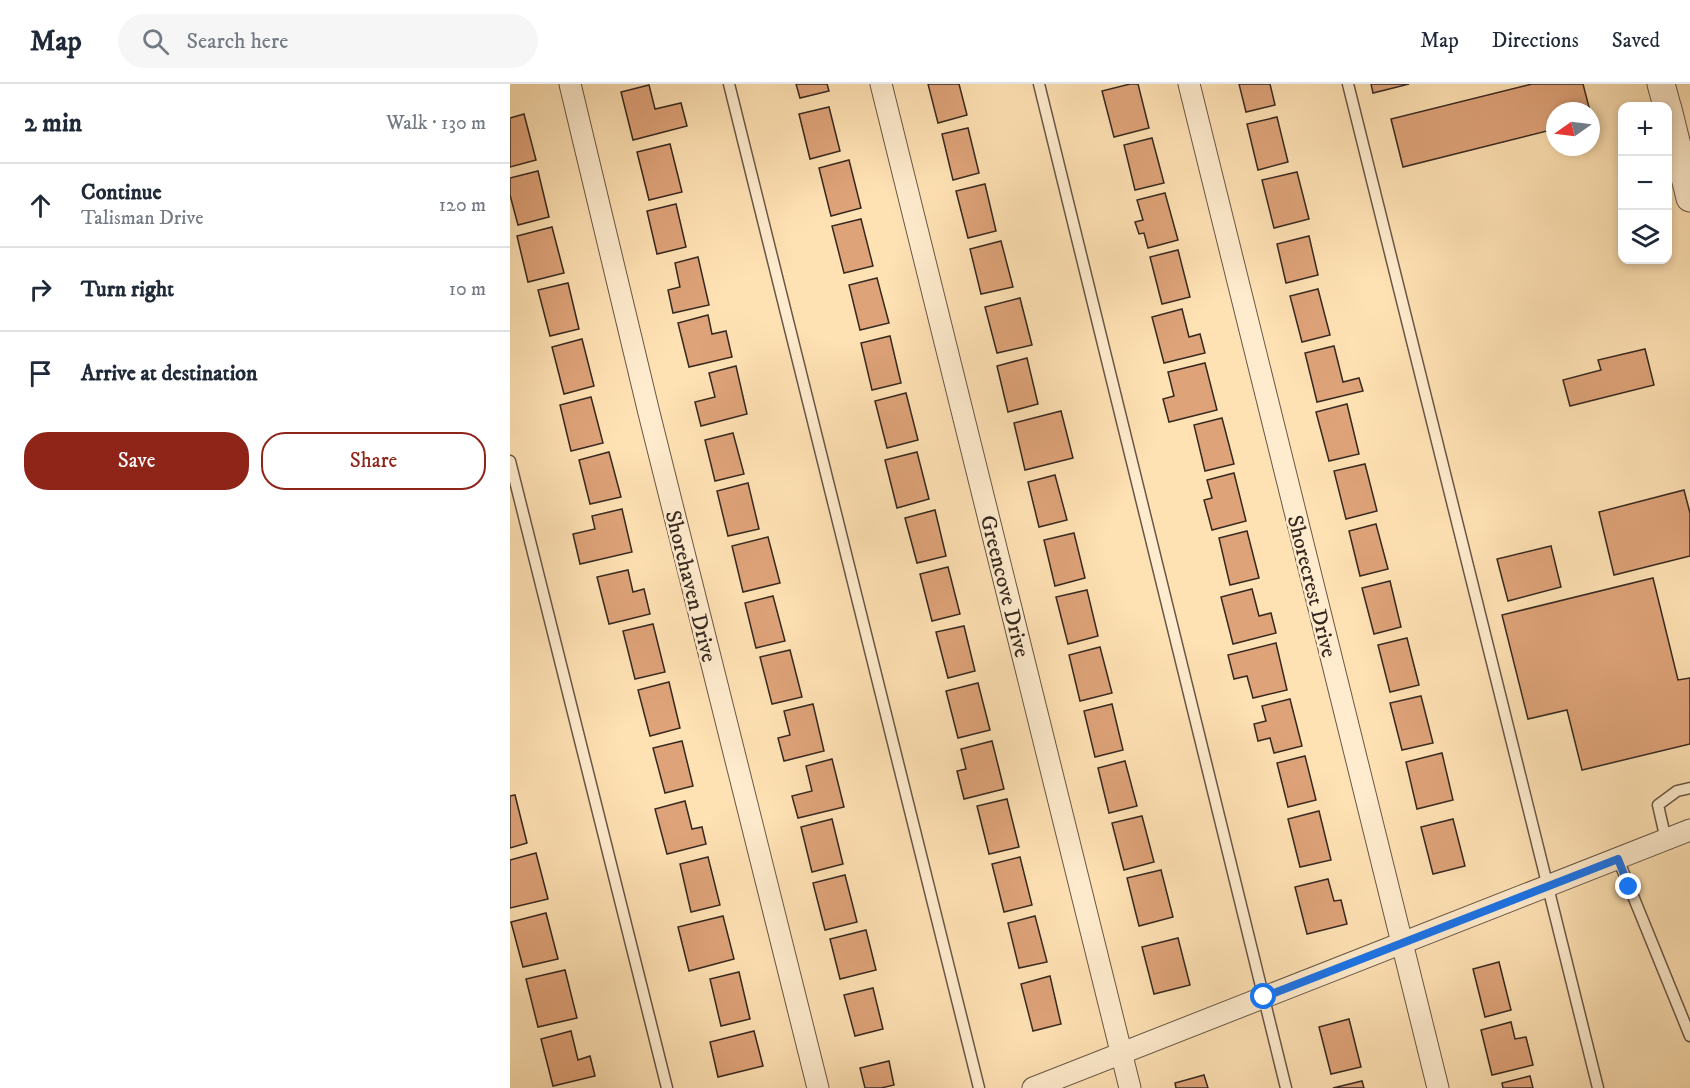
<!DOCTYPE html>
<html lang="en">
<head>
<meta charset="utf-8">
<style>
  :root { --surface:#fff; --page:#f6f6f7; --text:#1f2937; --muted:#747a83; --line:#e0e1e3; --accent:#8f2418 }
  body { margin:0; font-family:"IM FELL DW Pica",serif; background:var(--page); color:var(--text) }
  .controls { position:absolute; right:18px; top:18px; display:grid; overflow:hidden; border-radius:12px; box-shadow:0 3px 9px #0003 }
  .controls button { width:54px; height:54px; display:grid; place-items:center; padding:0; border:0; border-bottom:2px solid var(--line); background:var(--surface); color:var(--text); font:30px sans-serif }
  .compass { position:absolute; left:1036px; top:18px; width:54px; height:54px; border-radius:50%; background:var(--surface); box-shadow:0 3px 9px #0003; rotate:256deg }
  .stop { position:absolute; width:18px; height:18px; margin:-14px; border:4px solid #1a73e8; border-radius:50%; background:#fff }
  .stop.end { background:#1a73e8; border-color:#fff; box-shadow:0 2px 6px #0008 }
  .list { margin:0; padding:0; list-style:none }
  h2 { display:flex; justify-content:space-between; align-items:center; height:78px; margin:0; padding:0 24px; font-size:26px }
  h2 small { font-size:20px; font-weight:400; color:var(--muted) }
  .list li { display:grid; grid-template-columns:39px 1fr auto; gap:18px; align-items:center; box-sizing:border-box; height:84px; padding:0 24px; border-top:2px solid var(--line) }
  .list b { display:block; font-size:22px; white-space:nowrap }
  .list p { margin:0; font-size:20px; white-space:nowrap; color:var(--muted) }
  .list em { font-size:20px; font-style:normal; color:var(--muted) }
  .actions { display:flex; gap:12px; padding:18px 24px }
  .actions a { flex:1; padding:14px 0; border:2px solid var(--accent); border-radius:24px; text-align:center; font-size:21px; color:var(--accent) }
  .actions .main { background:var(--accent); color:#fff }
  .icon { flex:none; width:33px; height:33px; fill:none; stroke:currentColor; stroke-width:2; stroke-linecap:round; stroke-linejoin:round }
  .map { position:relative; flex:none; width:1180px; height:1004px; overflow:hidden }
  header { display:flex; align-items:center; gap:36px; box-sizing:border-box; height:84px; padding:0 30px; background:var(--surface); border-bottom:2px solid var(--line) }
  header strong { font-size:28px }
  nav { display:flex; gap:33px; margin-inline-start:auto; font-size:21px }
  .search { width:420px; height:54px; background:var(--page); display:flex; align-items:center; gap:15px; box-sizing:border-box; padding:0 21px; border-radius:33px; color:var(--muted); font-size:22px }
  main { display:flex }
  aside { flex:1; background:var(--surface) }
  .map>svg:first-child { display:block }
  .building { fill:#dfa379; stroke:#362920; stroke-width:1.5 }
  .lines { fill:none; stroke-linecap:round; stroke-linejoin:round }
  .service-casing { stroke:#685745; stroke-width:13 }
  .minor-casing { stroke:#685745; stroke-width:23 }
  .tertiary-casing { stroke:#685745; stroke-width:29 }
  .service { stroke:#ffecce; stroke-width:10 }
  .minor { stroke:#ffecce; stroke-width:21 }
  .tertiary { stroke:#ffecce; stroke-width:27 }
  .route { stroke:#1a73e8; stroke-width:8 }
  .labels { text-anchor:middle; stroke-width:5; stroke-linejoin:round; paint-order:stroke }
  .street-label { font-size:22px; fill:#362920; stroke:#ffecce }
</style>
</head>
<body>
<header>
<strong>Map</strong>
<div class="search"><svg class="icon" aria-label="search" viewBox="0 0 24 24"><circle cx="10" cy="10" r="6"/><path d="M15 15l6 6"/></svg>Search here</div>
<nav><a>Map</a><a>Directions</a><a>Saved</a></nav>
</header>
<main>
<aside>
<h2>2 min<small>Walk · 130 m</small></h2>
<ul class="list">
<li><svg class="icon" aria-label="ahead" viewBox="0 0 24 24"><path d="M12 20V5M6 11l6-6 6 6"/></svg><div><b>Continue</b><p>Talisman Drive</p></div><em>120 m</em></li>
<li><svg class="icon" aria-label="right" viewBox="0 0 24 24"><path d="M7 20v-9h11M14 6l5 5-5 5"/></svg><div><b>Turn right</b></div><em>10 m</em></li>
<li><svg class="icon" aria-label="arrive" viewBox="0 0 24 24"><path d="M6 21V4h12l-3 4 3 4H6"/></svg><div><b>Arrive at destination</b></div></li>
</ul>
<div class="actions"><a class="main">Save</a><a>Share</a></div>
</aside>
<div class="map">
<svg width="1180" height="1004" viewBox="0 0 1180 1004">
  <rect width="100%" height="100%" fill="#ffe2b4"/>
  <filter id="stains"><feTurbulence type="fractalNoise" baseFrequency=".00333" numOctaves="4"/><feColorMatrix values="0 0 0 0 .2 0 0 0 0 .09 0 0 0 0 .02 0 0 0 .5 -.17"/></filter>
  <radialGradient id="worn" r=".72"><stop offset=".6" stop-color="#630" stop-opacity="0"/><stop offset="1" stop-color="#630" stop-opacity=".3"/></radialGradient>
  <g class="building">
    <path d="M286 0H317L319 7 290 14Z"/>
    <path d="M418 0H449L457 31 428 39Z"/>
    <path d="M620 0H628L639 44 604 53 592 7Z"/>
    <path d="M729 0H760L765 21 736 28Z"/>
    <path d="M861 0H899L863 9Z"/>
    <path d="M1022 0H1073L1080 27H1045V45L893 83 881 35Z"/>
    <path d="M139 1 145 25 171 19 177 42 123 56 111 8Z"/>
    <path d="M319 23 330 67 300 75 289 30Z"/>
    <path d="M14 30 26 76 0 83V34Z"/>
    <path d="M767 33 778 78 748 86 737 40Z"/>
    <path d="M458 44 469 89 443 96 432 50Z"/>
    <path d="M642 54 654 99 625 106 614 61Z"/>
    <path d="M160 60 172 108 139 116 127 68Z"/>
    <path d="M339 76 351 124 321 132 309 84Z"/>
    <path d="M28 87 39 133 8 141 0 111V94Z"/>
    <path d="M787 88 799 135 764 144 752 96Z"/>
    <path d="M475 100 486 147 458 154 446 107Z"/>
    <path d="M655 109 668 156 638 164 634 149 629 150 625 138 633 136 627 116Z"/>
    <path d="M166 120 176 163 147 170 137 127Z"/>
    <path d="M351 135 363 182 334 189 322 142Z"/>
    <path d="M42 143 54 189 18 198 7 152Z"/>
    <path d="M799 152 808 191 776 199 767 160Z"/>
    <path d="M491 157 503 203 471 210 460 165Z"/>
    <path d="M668 166 680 213 652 220 640 173Z"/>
    <path d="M188 173 199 221 163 229 158 206 170 203 165 179Z"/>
    <path d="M367 194 379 239 350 246 339 201Z"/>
    <path d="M58 199 69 245 40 252 28 206Z"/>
    <path d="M808 205 820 251 792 258 780 212Z"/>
    <path d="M510 214 522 261 487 269 475 223Z"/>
    <path d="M672 225 679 253 690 250 695 269 654 279 642 233Z"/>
    <path d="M198 231 202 250 216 247 222 273 179 283 168 239Z"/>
    <path d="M380 252 391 299 362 306 351 259Z"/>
    <path d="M72 255 84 302 54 310 42 263Z"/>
    <path d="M824 262 833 298 849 294 853 307 807 318 795 269Z"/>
    <path d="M1135 265 1144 301 1060 322 1053 296 1091 286 1088 276Z"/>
    <path d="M517 274 528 320 498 328 487 282Z"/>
    <path d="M695 279 707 326 659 338 653 315 664 312 658 288Z"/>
    <path d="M226 282 237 330 191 342 185 318 205 313 199 289Z"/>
    <path d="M396 309 408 356 377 364 365 317Z"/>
    <path d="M81 313 93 359 61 367 50 321Z"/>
    <path d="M837 320 849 370 819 377 806 328Z"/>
    <path d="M551 327 563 374 515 386 504 339Z"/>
    <path d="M712 334 724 380 695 387 684 341Z"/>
    <path d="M223 349 234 390 205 397 195 356Z"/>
    <path d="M99 368 111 413 80 420 69 376Z"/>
    <path d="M407 368 419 415 387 424 375 376Z"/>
    <path d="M855 380 867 427 836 435 824 387Z"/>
    <path d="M724 389 736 437 702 446 694 416 702 414 697 396Z"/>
    <path d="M545 391 557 436 529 443 518 398Z"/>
    <path d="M238 399 249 445 218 452 207 407Z"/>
    <path d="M1174 406 1180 429V472L1104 491 1089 428Z"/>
    <path d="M112 425 122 468 70 480 63 450 85 445 82 432Z"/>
    <path d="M425 426 436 472 407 479 395 434Z"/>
    <path d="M866 440 878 485 850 492 839 447Z"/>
    <path d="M737 447 749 494 720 501 709 454Z"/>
    <path d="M564 449 575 494 545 502 534 456Z"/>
    <path d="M258 453 270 499 233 508 222 462Z"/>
    <path d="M1041 462 1051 503 998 517 987 475Z"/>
    <path d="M438 483 450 530 422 537 410 490Z"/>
    <path d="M118 486 123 508 134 505 140 530 99 540 87 493Z"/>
    <path d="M1143 494 1168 596 1180 594V660L1072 686 1057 626 1018 635 992 531Z"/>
    <path d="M880 497 891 543 864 550 852 504Z"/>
    <path d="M742 505 749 532 761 529 766 549 723 560 711 513Z"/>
    <path d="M577 506 588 552 558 560 546 513Z"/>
    <path d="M263 512 275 557 246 564 235 519Z"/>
    <path d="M143 540 155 588 125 595 113 547Z"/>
    <path d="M454 542 465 587 438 594 426 548Z"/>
    <path d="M897 554 909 601 880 608 868 561Z"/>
    <path d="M766 559 777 606 743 614 737 592 724 595 718 571Z"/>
    <path d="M590 563 602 609 570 617 559 571Z"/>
    <path d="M280 566 292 613 262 620 250 573Z"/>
    <path d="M159 598 170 644 140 652 128 606Z"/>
    <path d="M468 599 480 646 448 654 436 607Z"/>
    <path d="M911 612 923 659 892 666 880 619Z"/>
    <path d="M780 615 792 662 764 669 760 654 748 657 744 640 756 637 752 622Z"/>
    <path d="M303 620 314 667 274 677 268 654 280 651 274 627Z"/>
    <path d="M602 620 613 666 585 673 574 627Z"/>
    <path d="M172 657 183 702 155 709 143 664Z"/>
    <path d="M482 657 494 705 454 715 447 687 456 685 451 665Z"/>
    <path d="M932 669 943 716 907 725 896 678Z"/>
    <path d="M795 672 806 716 778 723 767 679Z"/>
    <path d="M322 675 334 723 288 734 282 712 302 707 296 682Z"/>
    <path d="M615 677 627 722 599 729 588 684Z"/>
    <path d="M5 711 17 759 0 764V712Z"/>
    <path d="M497 715 509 763 479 770 467 722Z"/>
    <path d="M175 717 182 745 192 743 196 760 157 770 145 725Z"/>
    <path d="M809 727 821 776 790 783 778 735Z"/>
    <path d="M632 732 644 778 614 786 602 739Z"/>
    <path d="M322 735 333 780 302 788 291 743Z"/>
    <path d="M943 735 955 782 923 790 911 743Z"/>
    <path d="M26 769 38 815 0 824V776Z"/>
    <path d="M198 773 210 821 181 828 170 780Z"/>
    <path d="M510 773 522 821 494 828 482 780Z"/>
    <path d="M651 786 663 833 629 842 617 794Z"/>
    <path d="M335 791 347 838 315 846 303 799Z"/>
    <path d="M818 795 824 817 831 816 837 840 797 850 785 803Z"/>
    <path d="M36 829 48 875 13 883 1 838Z"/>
    <path d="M213 832 224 875 179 887 168 843Z"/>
    <path d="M525 832 537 878 509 884 498 839Z"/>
    <path d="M356 846 366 886 330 895 320 855Z"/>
    <path d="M668 854 680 901 644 910 632 863Z"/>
    <path d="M989 878 1001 926 975 933 963 885Z"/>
    <path d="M55 886 67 934 28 943 16 895Z"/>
    <path d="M229 888 240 935 211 942 200 895Z"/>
    <path d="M540 892 551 940 523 947 511 900Z"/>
    <path d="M363 904 373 945 345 952 334 911Z"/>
    <path d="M839 935 851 983 821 990 809 943Z"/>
    <path d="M1001 938 1005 955 1016 953 1023 981 982 991 971 946Z"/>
    <path d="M61 947 68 976 80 972 85 992 43 1002 31 955Z"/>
    <path d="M244 947 253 982 208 993 200 958Z"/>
    <path d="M379 977 384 1001 371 1004H355L350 984Z"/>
    <path d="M694 991 698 1004H666L665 999Z"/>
    <path d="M1020 992 1023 1004H993L992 999Z"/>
    <path d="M852 997 854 1004H823Z"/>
  </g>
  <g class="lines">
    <g class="service-casing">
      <g id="service">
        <path d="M219 0 469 1004"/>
        <path d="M529 0 776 1004"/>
        <path d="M838 0 1088 1004"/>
        <path d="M0 377 157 1004"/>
        <path d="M1156 756 1148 721 1167 707 1180 704"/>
        <path d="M1108 775 1180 952"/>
      </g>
    </g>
    <g class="minor-casing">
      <g id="minor">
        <path d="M60 0 139 329 308 1004"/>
        <path d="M371 0 620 1004"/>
        <path d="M679 0 928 1004"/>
        <path d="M523 1004 1180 746"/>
      </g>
    </g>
    <g class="tertiary-casing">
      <g id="tertiary">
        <path d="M1151 0 1157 22"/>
        <path d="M1158 25 1180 114"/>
      </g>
    </g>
    <use href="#service" class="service"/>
    <use href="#minor" class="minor"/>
    <use href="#tertiary" class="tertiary"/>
  </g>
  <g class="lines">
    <path class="route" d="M754 913 1108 775 1119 803"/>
  </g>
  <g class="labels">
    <g class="street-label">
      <text transform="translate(182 502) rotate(76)" y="8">Shorehaven Drive</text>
      <text transform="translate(496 502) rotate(76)" y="8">Greencove Drive</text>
      <text transform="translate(803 502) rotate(76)" y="8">Shorecrest Drive</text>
    </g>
  </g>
  <rect width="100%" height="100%" filter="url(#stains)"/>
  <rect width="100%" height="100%" fill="url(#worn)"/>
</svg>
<div class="controls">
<button>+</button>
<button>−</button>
<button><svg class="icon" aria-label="layers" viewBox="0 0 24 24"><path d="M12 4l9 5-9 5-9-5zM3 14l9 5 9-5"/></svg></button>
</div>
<svg class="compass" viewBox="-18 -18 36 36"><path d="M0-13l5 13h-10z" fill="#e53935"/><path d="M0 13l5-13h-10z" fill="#747a83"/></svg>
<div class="stop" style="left:754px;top:913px"></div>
<div class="stop end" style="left:1119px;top:803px"></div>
</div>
</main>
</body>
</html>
